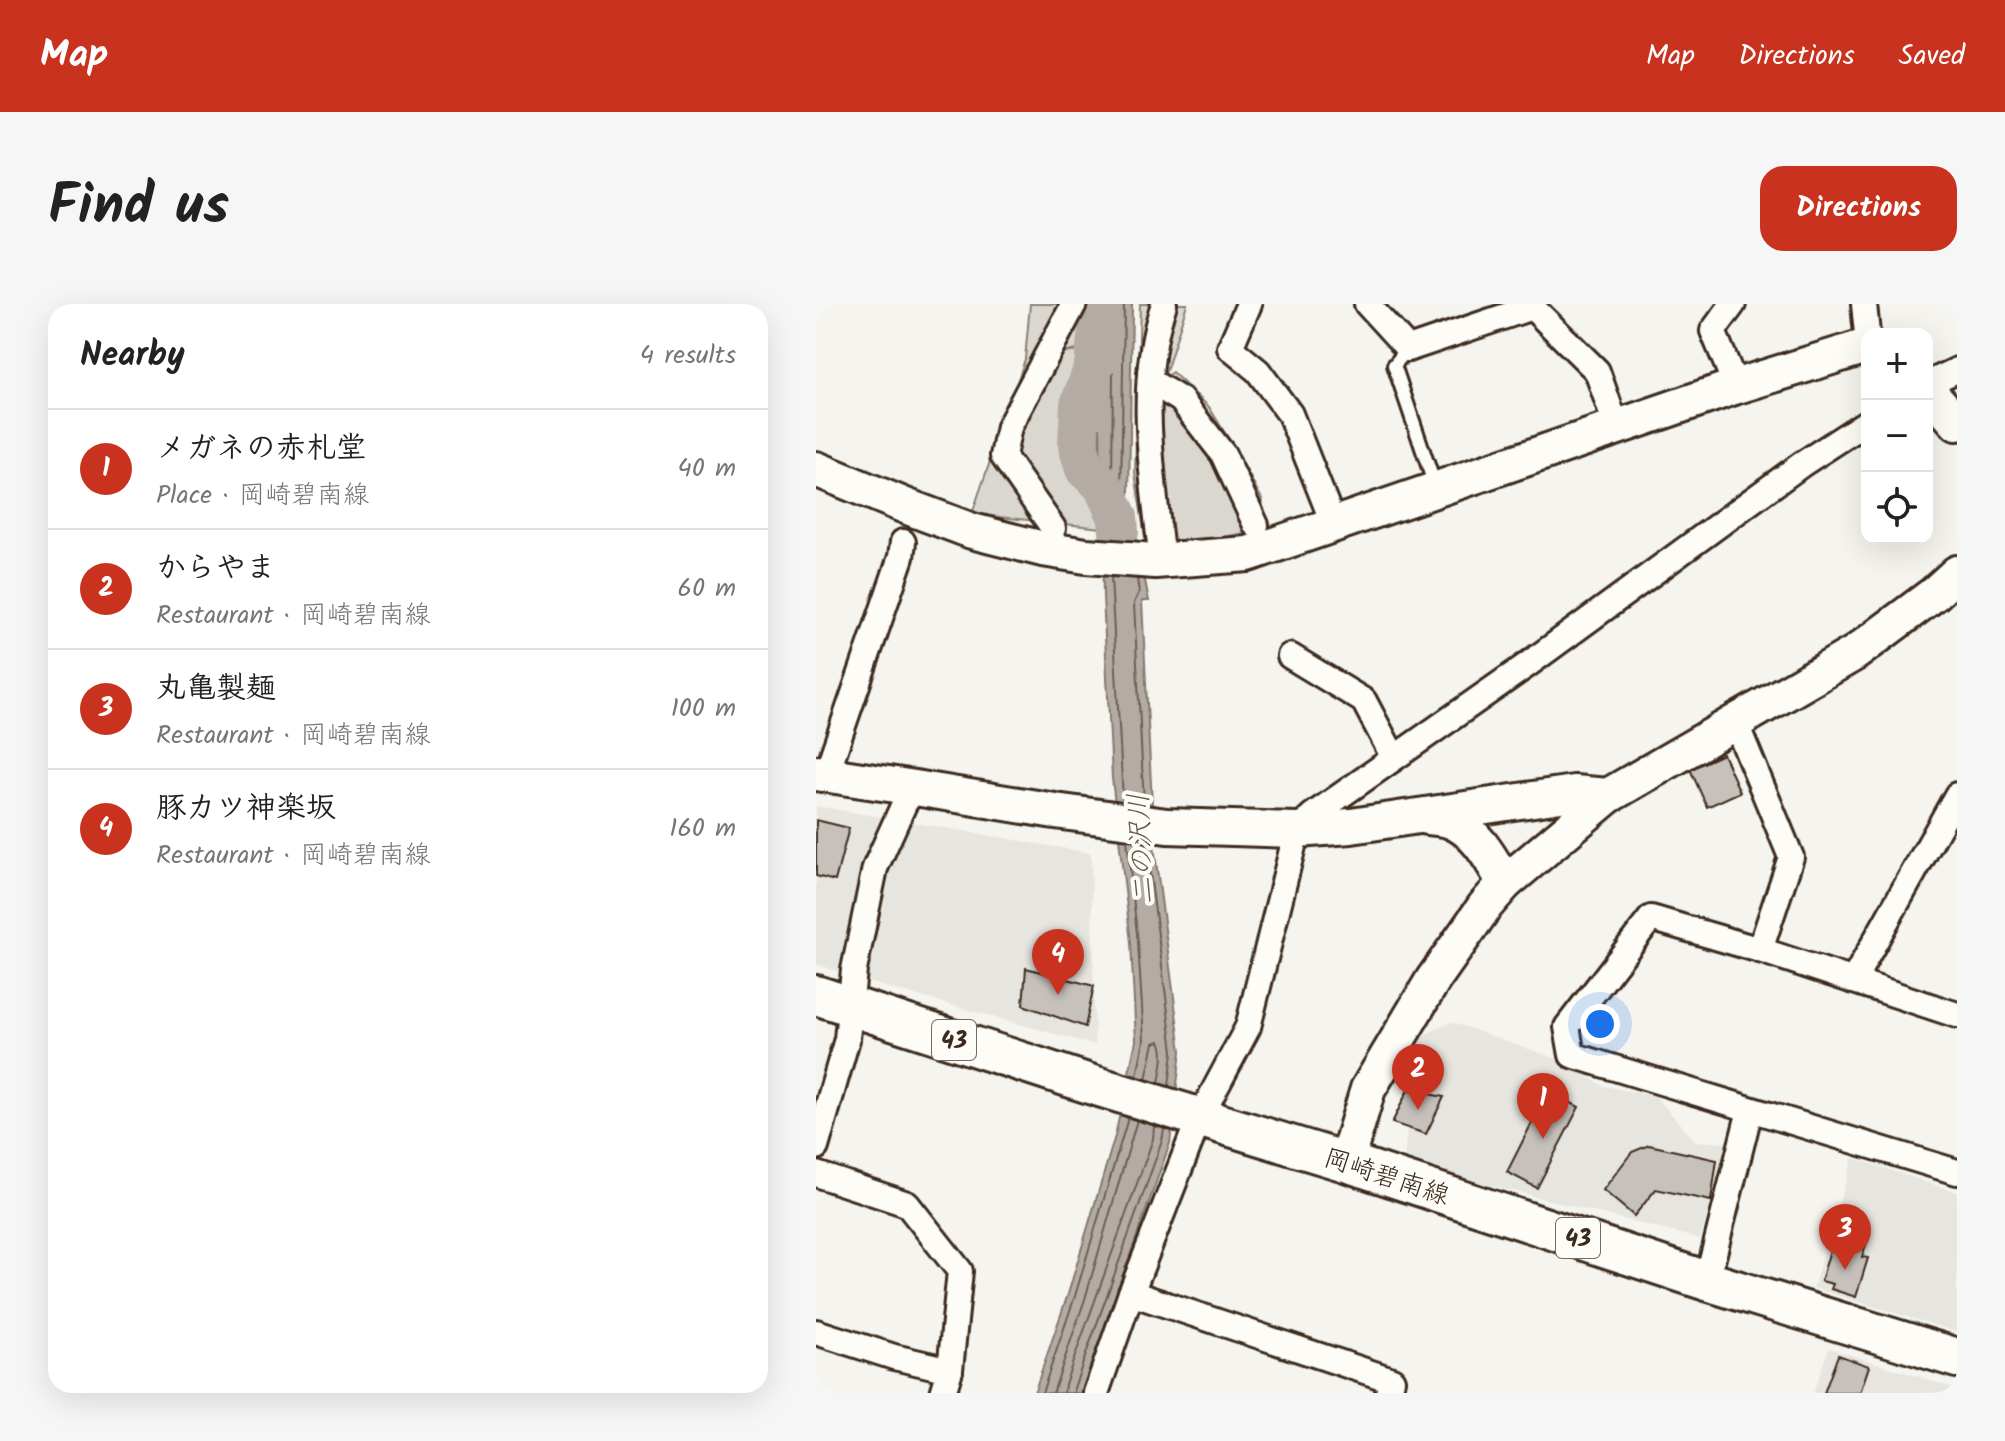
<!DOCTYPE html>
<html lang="en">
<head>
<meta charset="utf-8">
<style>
  :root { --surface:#fff; --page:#f6f6f6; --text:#222; --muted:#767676; --line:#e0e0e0; --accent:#c8321e }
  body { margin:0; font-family:Kalam,"Klee One",sans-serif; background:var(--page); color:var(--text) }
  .controls { position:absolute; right:24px; top:24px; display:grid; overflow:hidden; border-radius:16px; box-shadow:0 8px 32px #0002 }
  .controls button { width:72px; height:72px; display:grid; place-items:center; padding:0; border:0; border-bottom:2px solid var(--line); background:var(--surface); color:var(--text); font:40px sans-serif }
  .you { position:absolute; left:784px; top:720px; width:28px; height:28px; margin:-20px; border:6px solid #fff; border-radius:50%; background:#1a73e8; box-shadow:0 0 0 12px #1a73e833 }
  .badge { display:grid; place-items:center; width:52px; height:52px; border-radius:50%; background:var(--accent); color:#fff; font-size:26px; font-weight:700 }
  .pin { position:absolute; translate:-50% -66px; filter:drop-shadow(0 2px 4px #0008) }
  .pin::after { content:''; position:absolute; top:42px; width:28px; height:24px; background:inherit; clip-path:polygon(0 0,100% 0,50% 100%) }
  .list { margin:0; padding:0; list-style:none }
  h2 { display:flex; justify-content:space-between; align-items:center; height:104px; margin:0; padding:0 32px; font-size:34px }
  h2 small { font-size:26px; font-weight:400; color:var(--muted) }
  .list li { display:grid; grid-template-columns:52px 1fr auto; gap:24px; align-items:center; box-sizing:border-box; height:120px; padding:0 32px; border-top:2px solid var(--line) }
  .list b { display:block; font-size:30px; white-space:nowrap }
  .list p { margin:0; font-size:26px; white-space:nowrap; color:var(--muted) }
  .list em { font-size:26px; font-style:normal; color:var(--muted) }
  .icon { flex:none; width:44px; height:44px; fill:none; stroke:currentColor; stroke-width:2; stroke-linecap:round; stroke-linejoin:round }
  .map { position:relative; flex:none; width:1141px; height:1089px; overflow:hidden; border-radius:24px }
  header { display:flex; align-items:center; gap:48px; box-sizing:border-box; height:112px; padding:0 40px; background:var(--accent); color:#fff }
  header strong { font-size:38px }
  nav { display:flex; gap:44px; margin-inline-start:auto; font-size:28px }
  .intro { display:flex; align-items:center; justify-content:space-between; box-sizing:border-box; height:192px; padding:0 48px }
  h1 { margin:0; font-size:56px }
  .button { padding:20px 36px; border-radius:24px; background:var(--accent); color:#fff; font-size:28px; font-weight:700 }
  main { display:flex; gap:48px; padding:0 48px }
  aside { flex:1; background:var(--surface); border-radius:24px; box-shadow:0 8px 32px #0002 }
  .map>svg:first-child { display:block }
  .built { fill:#e7e5df }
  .park { fill:#dad6d0; stroke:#8a8077; stroke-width:2 }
  .water { fill:#b4aca4; stroke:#84786e; stroke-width:2 }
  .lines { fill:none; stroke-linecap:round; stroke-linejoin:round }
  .shore { stroke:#6b5e54; stroke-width:2 }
  .river { stroke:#b4aca4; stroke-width:40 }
  .building { fill:#c7c1bb; stroke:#3b2a1e; stroke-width:2 }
  .lane-casing { stroke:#3b2a1e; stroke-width:18 }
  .street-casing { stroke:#3b2a1e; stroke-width:30 }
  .secondary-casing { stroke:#3b2a1e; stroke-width:40 }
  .primary-casing { stroke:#3b2a1e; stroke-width:44 }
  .lane { stroke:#fdfcf7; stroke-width:12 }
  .street { stroke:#fdfcf7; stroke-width:24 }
  .secondary { stroke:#fdfcf7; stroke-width:34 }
  .primary { stroke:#fdfcf7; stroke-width:38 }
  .labels { text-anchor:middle; stroke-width:8; stroke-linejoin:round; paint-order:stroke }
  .shield { fill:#fdfcf7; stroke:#75695f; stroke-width:2 }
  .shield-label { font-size:24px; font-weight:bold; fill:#3b2a1e }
  .street-label { font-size:26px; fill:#3b2a1e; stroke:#fdfcf7 }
  .water-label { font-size:28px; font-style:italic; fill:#65584d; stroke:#fdfcf7 }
</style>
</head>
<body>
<header>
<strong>Map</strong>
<nav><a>Map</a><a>Directions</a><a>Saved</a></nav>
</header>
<div class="intro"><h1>Find us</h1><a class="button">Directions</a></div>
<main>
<aside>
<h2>Nearby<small>4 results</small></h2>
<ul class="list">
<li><span class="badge">1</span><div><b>メガネの赤札堂</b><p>Place · 岡崎碧南線</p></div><em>40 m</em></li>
<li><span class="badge">2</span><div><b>からやま</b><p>Restaurant · 岡崎碧南線</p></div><em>60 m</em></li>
<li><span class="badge">3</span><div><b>丸亀製麺</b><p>Restaurant · 岡崎碧南線</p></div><em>100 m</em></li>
<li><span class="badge">4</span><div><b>豚カツ神楽坂</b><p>Restaurant · 岡崎碧南線</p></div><em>160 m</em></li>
</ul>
</aside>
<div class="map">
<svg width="1141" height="1089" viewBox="0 0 1141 1089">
  <rect width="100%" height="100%" fill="#f5f4ee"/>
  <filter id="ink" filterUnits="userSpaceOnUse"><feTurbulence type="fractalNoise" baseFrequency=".0125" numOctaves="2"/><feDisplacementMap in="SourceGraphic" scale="16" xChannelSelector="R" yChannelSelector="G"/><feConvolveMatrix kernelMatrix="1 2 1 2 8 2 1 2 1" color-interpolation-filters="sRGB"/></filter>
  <g filter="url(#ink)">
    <g class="built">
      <path d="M0 502 275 549 279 741 59 680 0 660Z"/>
      <path d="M635 718 739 754 788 782 839 792 879 837 912 839 884 935 588 859 598 736Z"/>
      <path d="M1037 854 1141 888V1028L997 984Z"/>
      <path d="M1013 1044 1141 1085V1089H997Z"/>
    </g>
    <g class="park">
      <path d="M214 0H273L271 44 246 49 264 47 246 131 286 224 156 210 209 55Z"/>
      <path d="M324 0H371L348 74 356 68 393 103 417 142 446 195 450 225C410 233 370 240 330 240L319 169Z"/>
    </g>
    <path class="water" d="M282 0H316L313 193 333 297H326L338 542 365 747 354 839 265 1089H218L252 990 299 832 320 737 315 639 296 474 287 292 284 123 282 215 253 153 275 18 283 69Z"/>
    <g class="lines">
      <g class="shore">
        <path d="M290 0 291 49 287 55 278 57 276 60 261 152 286 206 293 213 294 235"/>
        <path d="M308 0 305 193 313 236"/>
        <path d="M294 64 297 68 296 184 291 188 288 185 272 150 285 69Z"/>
        <path d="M295 273 307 497"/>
        <path d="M321 275 323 288 318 299 328 500"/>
        <path d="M311 536 322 639 328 736 321 772"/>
        <path d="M330 538 357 747 353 782"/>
        <path d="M330 775 338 739 344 737C350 748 345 766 343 779"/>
        <path d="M226 1089 259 992 312 814"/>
        <path d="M237 1089 269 995 321 816"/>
        <path d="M248 1089 249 1080 337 835 338 822"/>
        <path d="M258 1089V1084L346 837 348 825"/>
      </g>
      <path class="river" d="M285 0 278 62 264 101 262 141 269 165 287 181 302 213 303 228"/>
    </g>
    <g class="building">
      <path d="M907 450 924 488 891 503 874 465Z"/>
      <path d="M0 516 33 524 19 577 0 572Z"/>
      <path d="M210 664 278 682 269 723 207 701Z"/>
      <path d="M592 786 628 793 610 830 576 819Z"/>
      <path d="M732 787 763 803 721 884 691 868Z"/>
      <path d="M833 841 901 856 895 897 840 885 818 912 787 886 816 848Z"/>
      <path d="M1021 922 1053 932 1046 953 1052 954 1040 993 1015 985 1017 980 1005 977Z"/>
      <path d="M1022 1051 1053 1062 1044 1089H1008Z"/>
    </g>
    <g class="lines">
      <g class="lane-casing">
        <path id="lane" d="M592 45 578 61 620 185"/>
      </g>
      <g class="street-casing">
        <g id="street">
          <path d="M433 0 414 44 442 67 474 110 518 221"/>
          <path d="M551 0 592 45 716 3 781 67 796 110 799 125"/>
          <path d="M917 0 897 27 914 68 918 83"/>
          <path d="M1048 0 1051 30"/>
          <path d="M334 77 365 96 407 150 440 221"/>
          <path d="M1111 80 1141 66"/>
          <path d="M237 224 187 152 193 123 258 0"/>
          <path d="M346 258C337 173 320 82 348 0"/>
          <path d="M474 352 548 397 578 454"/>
          <path d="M918 418 925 432 975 553 944 646"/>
          <path d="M10 471 85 253 87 238"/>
          <path d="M1037 677 1141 491"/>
          <path d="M1141 711 944 646 835 614 751 723 756 751 1141 868"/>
          <path d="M0 843 31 735 38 666 59 564 88 500 99 484"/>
          <path d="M0 870 91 900 144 967 134 1066"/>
          <path d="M891 977 934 806"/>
          <path d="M315 989 576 1076 572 1089"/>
          <path d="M0 1028 78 1053 134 1066 127 1089"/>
          <path d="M280 1089 315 989 383 815 432 723 481 526 497 511 711 361 986 160 1051 118"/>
        </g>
      </g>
      <g class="secondary-casing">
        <g id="secondary">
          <path d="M1111 85 1141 119"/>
          <path d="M0 165 92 203 156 227 227 245 270 252 339 257 432 250 918 83 1051 42"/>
          <path d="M0 469 99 484 239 507 351 522 481 526 535 522 758 489 792 492"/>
          <path d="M610 513C618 514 628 514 635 517 661 527 676 557 689 579"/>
          <path d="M530 858 552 785 617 676 669 602 689 579 792 492 1039 349 1118 290 1141 269"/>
        </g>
      </g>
      <g class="primary-casing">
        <path id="primary" d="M0 691 277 781 530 858 891 977 1141 1054"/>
      </g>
      <use href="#lane" class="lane"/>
      <use href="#street" class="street"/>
      <use href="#secondary" class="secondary"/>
      <use href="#primary" class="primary"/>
    </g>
  </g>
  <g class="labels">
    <g class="shield">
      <rect x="116" y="716" width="44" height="40" rx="6"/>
      <rect x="740" y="914" width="44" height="40" rx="6"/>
    </g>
    <g class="shield-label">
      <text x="138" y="744">43</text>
      <text x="762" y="942">43</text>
    </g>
    <g class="street-label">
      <text transform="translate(571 872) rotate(18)" y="9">岡崎碧南線</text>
    </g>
    <g class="water-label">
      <text transform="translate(324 545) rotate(-93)" y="10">二の沢川</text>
    </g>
  </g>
</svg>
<div class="controls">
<button>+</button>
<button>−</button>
<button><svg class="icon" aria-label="locate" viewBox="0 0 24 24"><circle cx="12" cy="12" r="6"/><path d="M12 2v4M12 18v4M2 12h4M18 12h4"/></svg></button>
</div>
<div class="you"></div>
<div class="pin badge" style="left:727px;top:835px">1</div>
<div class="pin badge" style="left:602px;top:806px">2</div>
<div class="pin badge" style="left:1029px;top:966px">3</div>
<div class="pin badge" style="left:242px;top:691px">4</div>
</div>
</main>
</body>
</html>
